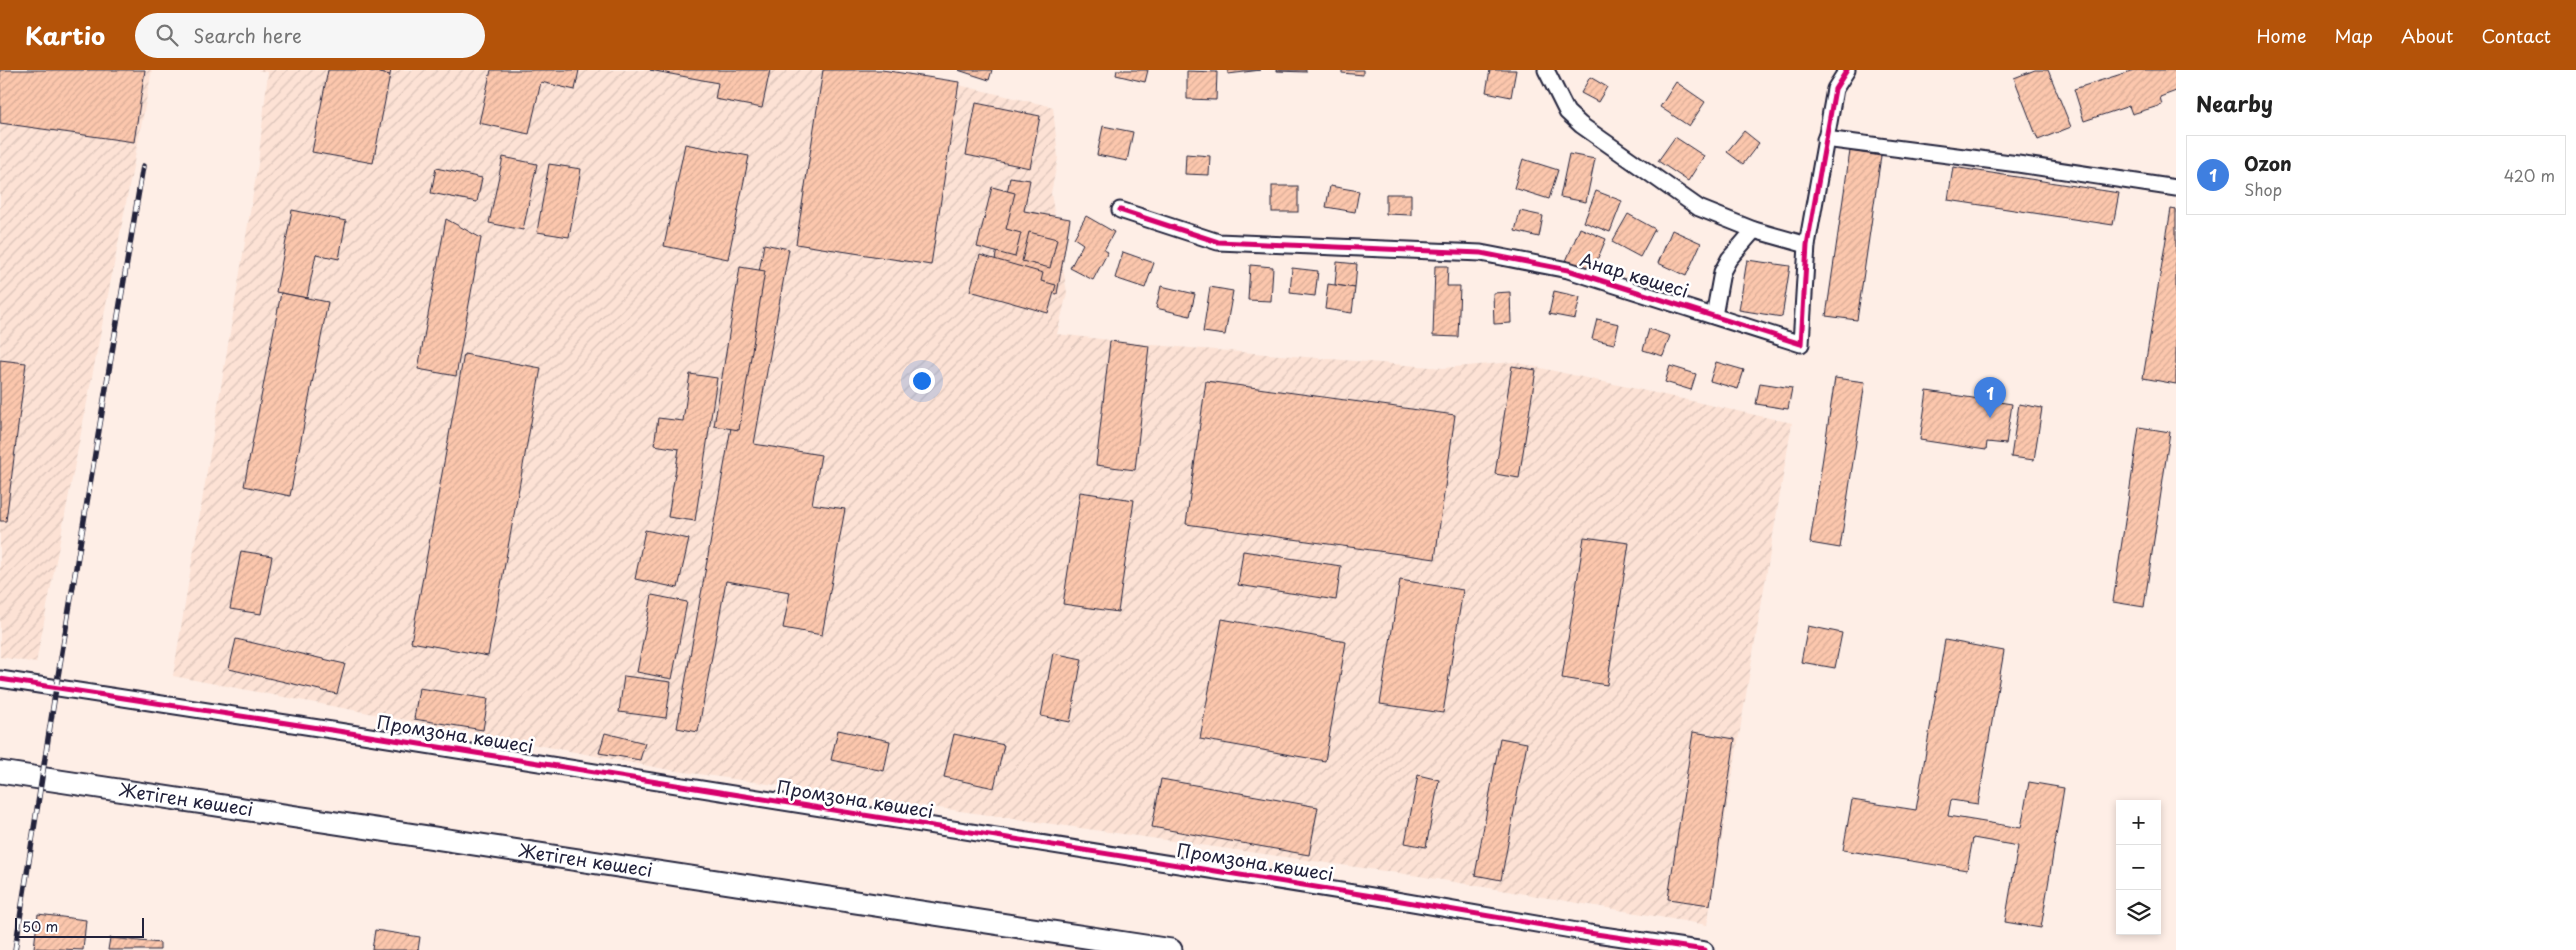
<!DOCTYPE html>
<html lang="en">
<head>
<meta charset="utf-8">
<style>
  :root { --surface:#fff; --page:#f6f6f6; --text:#222; --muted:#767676; --line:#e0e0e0; --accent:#b45309 }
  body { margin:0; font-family:"Playpen Sans",sans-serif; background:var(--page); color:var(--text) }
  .controls { position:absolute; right:15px; bottom:15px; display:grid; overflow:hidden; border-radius:0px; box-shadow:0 2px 8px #0003 }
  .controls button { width:45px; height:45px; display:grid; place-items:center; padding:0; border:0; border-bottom:1px solid var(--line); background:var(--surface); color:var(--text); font:25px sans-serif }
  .scale { position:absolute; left:15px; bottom:12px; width:129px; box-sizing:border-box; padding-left:5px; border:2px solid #22223b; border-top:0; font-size:14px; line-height:18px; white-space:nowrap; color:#22223b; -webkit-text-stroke:4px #fff; paint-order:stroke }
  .you { position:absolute; left:921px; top:310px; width:18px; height:18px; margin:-12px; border:4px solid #fff; border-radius:50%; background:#1a73e8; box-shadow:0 0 0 8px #1a73e833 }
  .badge { display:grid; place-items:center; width:32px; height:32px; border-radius:50%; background:var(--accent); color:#fff; font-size:16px; font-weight:700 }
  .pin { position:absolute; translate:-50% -41px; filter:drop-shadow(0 1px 2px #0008) }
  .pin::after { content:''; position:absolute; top:26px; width:18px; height:15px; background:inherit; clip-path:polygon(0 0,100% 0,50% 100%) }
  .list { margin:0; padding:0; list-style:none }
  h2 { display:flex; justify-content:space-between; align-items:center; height:65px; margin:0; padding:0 20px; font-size:21px }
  h2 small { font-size:16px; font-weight:400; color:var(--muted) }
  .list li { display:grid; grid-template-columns:32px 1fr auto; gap:15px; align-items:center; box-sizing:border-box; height:80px; margin:0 10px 10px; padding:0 10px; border:1px solid var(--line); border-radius:0px }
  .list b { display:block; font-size:19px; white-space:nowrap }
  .list p { margin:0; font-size:16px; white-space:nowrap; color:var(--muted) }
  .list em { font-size:16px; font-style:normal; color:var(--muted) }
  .icon { flex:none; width:28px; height:28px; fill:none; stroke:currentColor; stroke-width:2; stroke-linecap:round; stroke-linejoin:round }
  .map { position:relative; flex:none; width:2176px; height:880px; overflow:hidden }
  header { display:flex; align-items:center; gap:30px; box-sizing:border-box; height:70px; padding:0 25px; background:var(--accent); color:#fff }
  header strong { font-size:24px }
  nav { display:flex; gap:28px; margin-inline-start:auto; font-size:18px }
  .search { width:350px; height:45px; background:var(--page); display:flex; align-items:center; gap:12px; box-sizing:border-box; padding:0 18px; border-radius:28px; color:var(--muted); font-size:19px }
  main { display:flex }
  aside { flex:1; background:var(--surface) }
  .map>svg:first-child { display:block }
  .industrial { fill:url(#industrial-furrows) }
  .building { fill:url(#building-hatch); stroke:#22223b }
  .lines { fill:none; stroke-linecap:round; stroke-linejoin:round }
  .street-casing { stroke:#22223b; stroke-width:19 }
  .secondary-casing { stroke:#22223b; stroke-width:25 }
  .street { stroke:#fff; stroke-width:15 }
  .secondary { stroke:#fff; stroke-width:21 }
  .rail-casing { stroke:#22223b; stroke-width:5.5 }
  .rail { stroke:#fff; stroke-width:4; stroke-dasharray:11; stroke-linecap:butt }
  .cycleway-casing { stroke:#fff; stroke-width:8 }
  .cycleway { stroke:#d6006c; stroke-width:5 }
  .labels { text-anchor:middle; stroke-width:5; stroke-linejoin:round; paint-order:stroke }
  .street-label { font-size:18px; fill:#22223b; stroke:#fff }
</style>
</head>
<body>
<header>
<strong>Kartio</strong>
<div class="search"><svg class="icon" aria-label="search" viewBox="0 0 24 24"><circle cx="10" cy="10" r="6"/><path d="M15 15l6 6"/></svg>Search here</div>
<nav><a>Home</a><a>Map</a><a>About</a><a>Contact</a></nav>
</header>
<main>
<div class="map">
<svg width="2176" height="880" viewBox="0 0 2176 880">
  <defs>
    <pattern id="industrial-furrows" width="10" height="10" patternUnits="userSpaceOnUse" patternTransform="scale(1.25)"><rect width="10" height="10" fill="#fde2d5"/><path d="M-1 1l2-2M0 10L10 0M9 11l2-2" fill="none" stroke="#d9c2b8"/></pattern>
    <pattern id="building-hatch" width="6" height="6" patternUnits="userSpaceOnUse" patternTransform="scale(1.25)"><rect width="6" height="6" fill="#fcc7ad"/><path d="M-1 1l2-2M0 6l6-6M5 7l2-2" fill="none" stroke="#d8ab96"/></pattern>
  </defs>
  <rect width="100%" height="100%" fill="#feeee6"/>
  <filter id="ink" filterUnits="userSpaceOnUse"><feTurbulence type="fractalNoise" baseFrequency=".02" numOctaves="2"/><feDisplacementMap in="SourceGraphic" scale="10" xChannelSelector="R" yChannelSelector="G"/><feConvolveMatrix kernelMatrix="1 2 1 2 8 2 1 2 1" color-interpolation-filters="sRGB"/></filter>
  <g filter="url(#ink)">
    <g class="industrial">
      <path d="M0 0H152L36 593 0 587Z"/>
      <path d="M257 0H894L1053 37 1058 88 1051 123 1067 223 1057 264 1153 275 1443 298 1514 292 1792 353 1707 855 1419 806 670 700 173 606 258 94 268 2Z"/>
    </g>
    <g class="building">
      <path d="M0 0H145L134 72 0 53Z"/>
      <path d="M328 0H366L390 5 373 93 312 82Z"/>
      <path d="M366 0H391L390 5Z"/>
      <path d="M491 0H579L575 20 541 12 529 64 479 53Z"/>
      <path d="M650 0H770L762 38 715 29 718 13Z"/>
      <path d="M823 0H882L959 12 931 195 796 174Z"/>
      <path d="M958 0H992L989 10Z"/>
      <path d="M1117 0H1148L1145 12 1116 5Z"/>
      <path d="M1228 0H1261L1228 4Z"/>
      <path d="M1277 0H1306V2L1277 1Z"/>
      <path d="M1342 0H1363V5L1342 3Z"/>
      <path d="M1490 0H1516L1511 27 1486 22Z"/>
      <path d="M2035 0H2048L2071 57 2038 70 2014 8Z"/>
      <path d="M2134 0H2176V21L2160 27 2162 35 2132 44 2129 36 2084 51 2074 19Z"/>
      <path d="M1187 1 1217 2 1216 30 1187 29Z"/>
      <path d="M1590 7 1607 17 1598 32 1581 23Z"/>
      <path d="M1676 12 1705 32 1689 56 1660 37Z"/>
      <path d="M976 33 1040 46 1030 98 966 85Z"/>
      <path d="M1103 56 1133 62 1127 91 1097 85Z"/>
      <path d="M1744 61 1759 73 1743 94 1727 82Z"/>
      <path d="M1675 67 1704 86 1688 111 1658 91Z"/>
      <path d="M685 74 749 86 728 189 664 176Z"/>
      <path d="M1850 81 1881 86 1857 250 1826 246Z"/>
      <path d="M1186 84 1210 86 1209 105 1185 104Z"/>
      <path d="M1569 84 1595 89 1586 132 1560 127Z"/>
      <path d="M503 87 537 94 523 160 489 153Z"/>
      <path d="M1523 89 1558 100 1549 129 1514 118Z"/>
      <path d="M549 94 581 99 569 167 537 162Z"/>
      <path d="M1953 97 2119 123 2113 155 1948 130Z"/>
      <path d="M436 98 482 108 477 132 431 123Z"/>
      <path d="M1010 107 1030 110 1024 141 1070 149 1057 224 991 212Z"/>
      <rect x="1272" y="116" width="26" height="26"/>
      <path d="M1330 116 1359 121 1355 142 1326 137Z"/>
      <path d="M992 117 1015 123 1006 159 1021 163 1015 187 977 177Z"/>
      <path d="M1596 121 1622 131 1610 162 1584 152Z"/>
      <path d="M1386 124H1411V145L1386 144Z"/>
      <path d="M2171 139 2176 140V314L2143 308Z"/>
      <path d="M292 140 346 151 339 189 316 184 307 228 276 222Z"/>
      <path d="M1520 141 1543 146 1539 167 1515 161Z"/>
      <path d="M1628 144 1655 159 1640 187 1612 172Z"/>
      <path d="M1086 146 1114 162 1104 180 1108 182 1093 210 1070 198 1083 174 1074 168Z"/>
      <path d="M446 149 481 168 456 306 418 299Z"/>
      <path d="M1580 158 1606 169 1592 202 1566 191Z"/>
      <path d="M1672 160 1701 173 1686 206 1658 193Z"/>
      <path d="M1029 162 1057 169 1050 198 1022 191Z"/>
      <path d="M764 174 789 179 754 374 821 385 812 434 845 439 822 565 783 558 790 522 726 511 698 662 677 658Z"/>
      <path d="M1123 182 1154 193 1145 218 1115 208Z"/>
      <path d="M980 185 1043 203 1041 211 1056 215 1048 243 970 221Z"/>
      <path d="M1747 190 1790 196 1782 247 1739 240Z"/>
      <path d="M1337 192 1357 194 1355 218 1335 215Z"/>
      <path d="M1250 195 1273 197 1271 231 1248 230Z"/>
      <path d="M1435 196H1448L1447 216H1460L1458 267 1433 266Z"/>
      <path d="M740 197 765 201 739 360 714 356Z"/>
      <path d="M1292 198 1318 201 1315 226 1290 223Z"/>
      <path d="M1328 214 1355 218 1352 243 1325 239Z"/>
      <path d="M1161 216 1195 224 1190 246 1156 238Z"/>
      <path d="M1210 217 1233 221 1225 265 1203 262Z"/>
      <path d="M1554 221 1580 227 1575 249 1549 244Z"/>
      <path d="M1510 222 1511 253 1494 254 1493 223Z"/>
      <path d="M281 223 328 232 290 426 244 416Z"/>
      <path d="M1597 249 1619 254 1614 274 1592 269Z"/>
      <path d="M1649 259 1670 266 1663 286 1643 280Z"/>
      <path d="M1110 271 1149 276 1135 400 1096 395Z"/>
      <path d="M464 284 541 298 488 586 411 572Z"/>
      <path d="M0 290 26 293 6 451H0Z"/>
      <path d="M1716 292 1744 300 1738 319 1710 311Z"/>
      <path d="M1512 296 1536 300 1519 408 1495 404Z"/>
      <path d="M1670 296 1696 304 1691 320 1665 312Z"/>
      <path d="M690 304 717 308 695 451 668 447 679 379 654 375 658 348 683 351Z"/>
      <path d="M1835 308 1865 312 1840 478 1810 473Z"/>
      <path d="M1206 311 1455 345 1435 489 1186 454Z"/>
      <path d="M1760 313 1792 318 1788 339 1756 334Z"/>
      <path d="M1927 321 2012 334 2006 374 1987 372 1986 380 1920 370Z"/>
      <path d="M2019 334 2042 338 2034 390 2011 387Z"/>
      <path d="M2139 357 2170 362 2144 537 2113 532Z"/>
      <path d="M1080 422 1134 430 1118 542 1063 534Z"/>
      <path d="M645 460 689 469 678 518 635 509Z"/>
      <path d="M1584 467 1629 473 1607 615 1562 608Z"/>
      <path d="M241 481 272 486 261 544 230 539Z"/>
      <path d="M1243 481 1341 496 1336 530 1238 515Z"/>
      <path d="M1400 510 1463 520 1443 643 1380 634Z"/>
      <path d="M652 525 687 532 672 609 637 602Z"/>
      <path d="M1222 549 1346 572 1325 691 1200 669Z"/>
      <path d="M1808 556 1842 563 1835 598 1801 592Z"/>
      <path d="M236 569 345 594 337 624 229 599Z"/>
      <path d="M1945 570 2004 581 1978 734 1951 730 1948 746 2021 758 2029 712 2064 718 2041 858 2005 852 2018 776 1973 768 1967 800 1843 780 1852 730 1916 740Z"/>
      <path d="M1053 583 1082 589 1070 652 1041 646Z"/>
      <path d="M624 606 671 612 666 648 619 642Z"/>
      <path d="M419 618 488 629 483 660 414 649Z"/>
      <path d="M838 660 890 671 884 701 831 690Z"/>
      <path d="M1693 662 1735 669 1710 835 1668 829Z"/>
      <path d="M605 663 645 673 640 690 599 683Z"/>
      <path d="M954 664 1004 675 994 718 944 707Z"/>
      <path d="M1500 668 1527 673 1501 810 1475 805Z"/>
      <path d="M1418 705 1439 710 1426 777 1405 773Z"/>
      <path d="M1161 709 1318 737 1309 785 1152 757Z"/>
      <path d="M38 844 86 850 83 880 34 878Z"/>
      <path d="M375 860 420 867 418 880H372Z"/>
      <path d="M110 868 160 873V880H108Z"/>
    </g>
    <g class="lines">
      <g class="street-casing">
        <g id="street">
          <path d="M1546 0 1567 42 1581 55 1699 138 1754 160 1729 189 1722 202 1714 246"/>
          <path d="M1825 69 2018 94 2176 118"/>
          <path d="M1120 140 1218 172 1481 183 1568 200 1801 274 1807 175 1835 19 1847 0"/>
          <path d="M1754 160 1807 175"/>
          <path d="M0 609 338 661 1372 826 1589 863 1705 880"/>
        </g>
      </g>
      <g class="secondary-casing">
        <g id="secondary">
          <path id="s1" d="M0 702 1171 880"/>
        </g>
      </g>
      <use href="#street" class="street"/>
      <use href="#secondary" class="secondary"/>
      <g class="rail-casing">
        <path id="rail" d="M15 880 56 618 143 96"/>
      </g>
      <use href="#rail" class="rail"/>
      <g class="cycleway-casing">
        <g id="cycleway">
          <path d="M1120 140 1218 172 1481 183 1568 200 1801 274 1807 175 1835 19 1847 0"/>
          <path d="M0 609 338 661 1372 826 1589 863 1705 880"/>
        </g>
      </g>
      <use href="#cycleway" class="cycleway"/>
    </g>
  </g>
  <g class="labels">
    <g class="street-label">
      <text transform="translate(1634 206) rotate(17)" y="6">Анар көшесі</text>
      <text transform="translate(455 665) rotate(9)" y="6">Промзона көшесі</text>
      <text dy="6" stroke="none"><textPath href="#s1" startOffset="188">Жетіген көшесі</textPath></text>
      <text transform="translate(855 730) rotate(9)" y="6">Промзона көшесі</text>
      <text dy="6" stroke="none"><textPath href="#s1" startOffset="592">Жетіген көшесі</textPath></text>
      <text transform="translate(1255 793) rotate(9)" y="6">Промзона көшесі</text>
    </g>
  </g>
</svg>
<div class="controls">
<button>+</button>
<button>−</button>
<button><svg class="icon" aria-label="layers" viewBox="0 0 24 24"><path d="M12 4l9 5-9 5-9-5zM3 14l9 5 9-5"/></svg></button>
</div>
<div class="scale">50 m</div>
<div class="you"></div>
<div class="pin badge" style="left:1990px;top:348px;background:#3f7fe0">1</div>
</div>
<aside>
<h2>Nearby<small></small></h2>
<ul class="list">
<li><span class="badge" style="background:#3f7fe0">1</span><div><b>Ozon</b><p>Shop</p></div><em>420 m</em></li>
</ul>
</aside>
</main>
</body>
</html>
